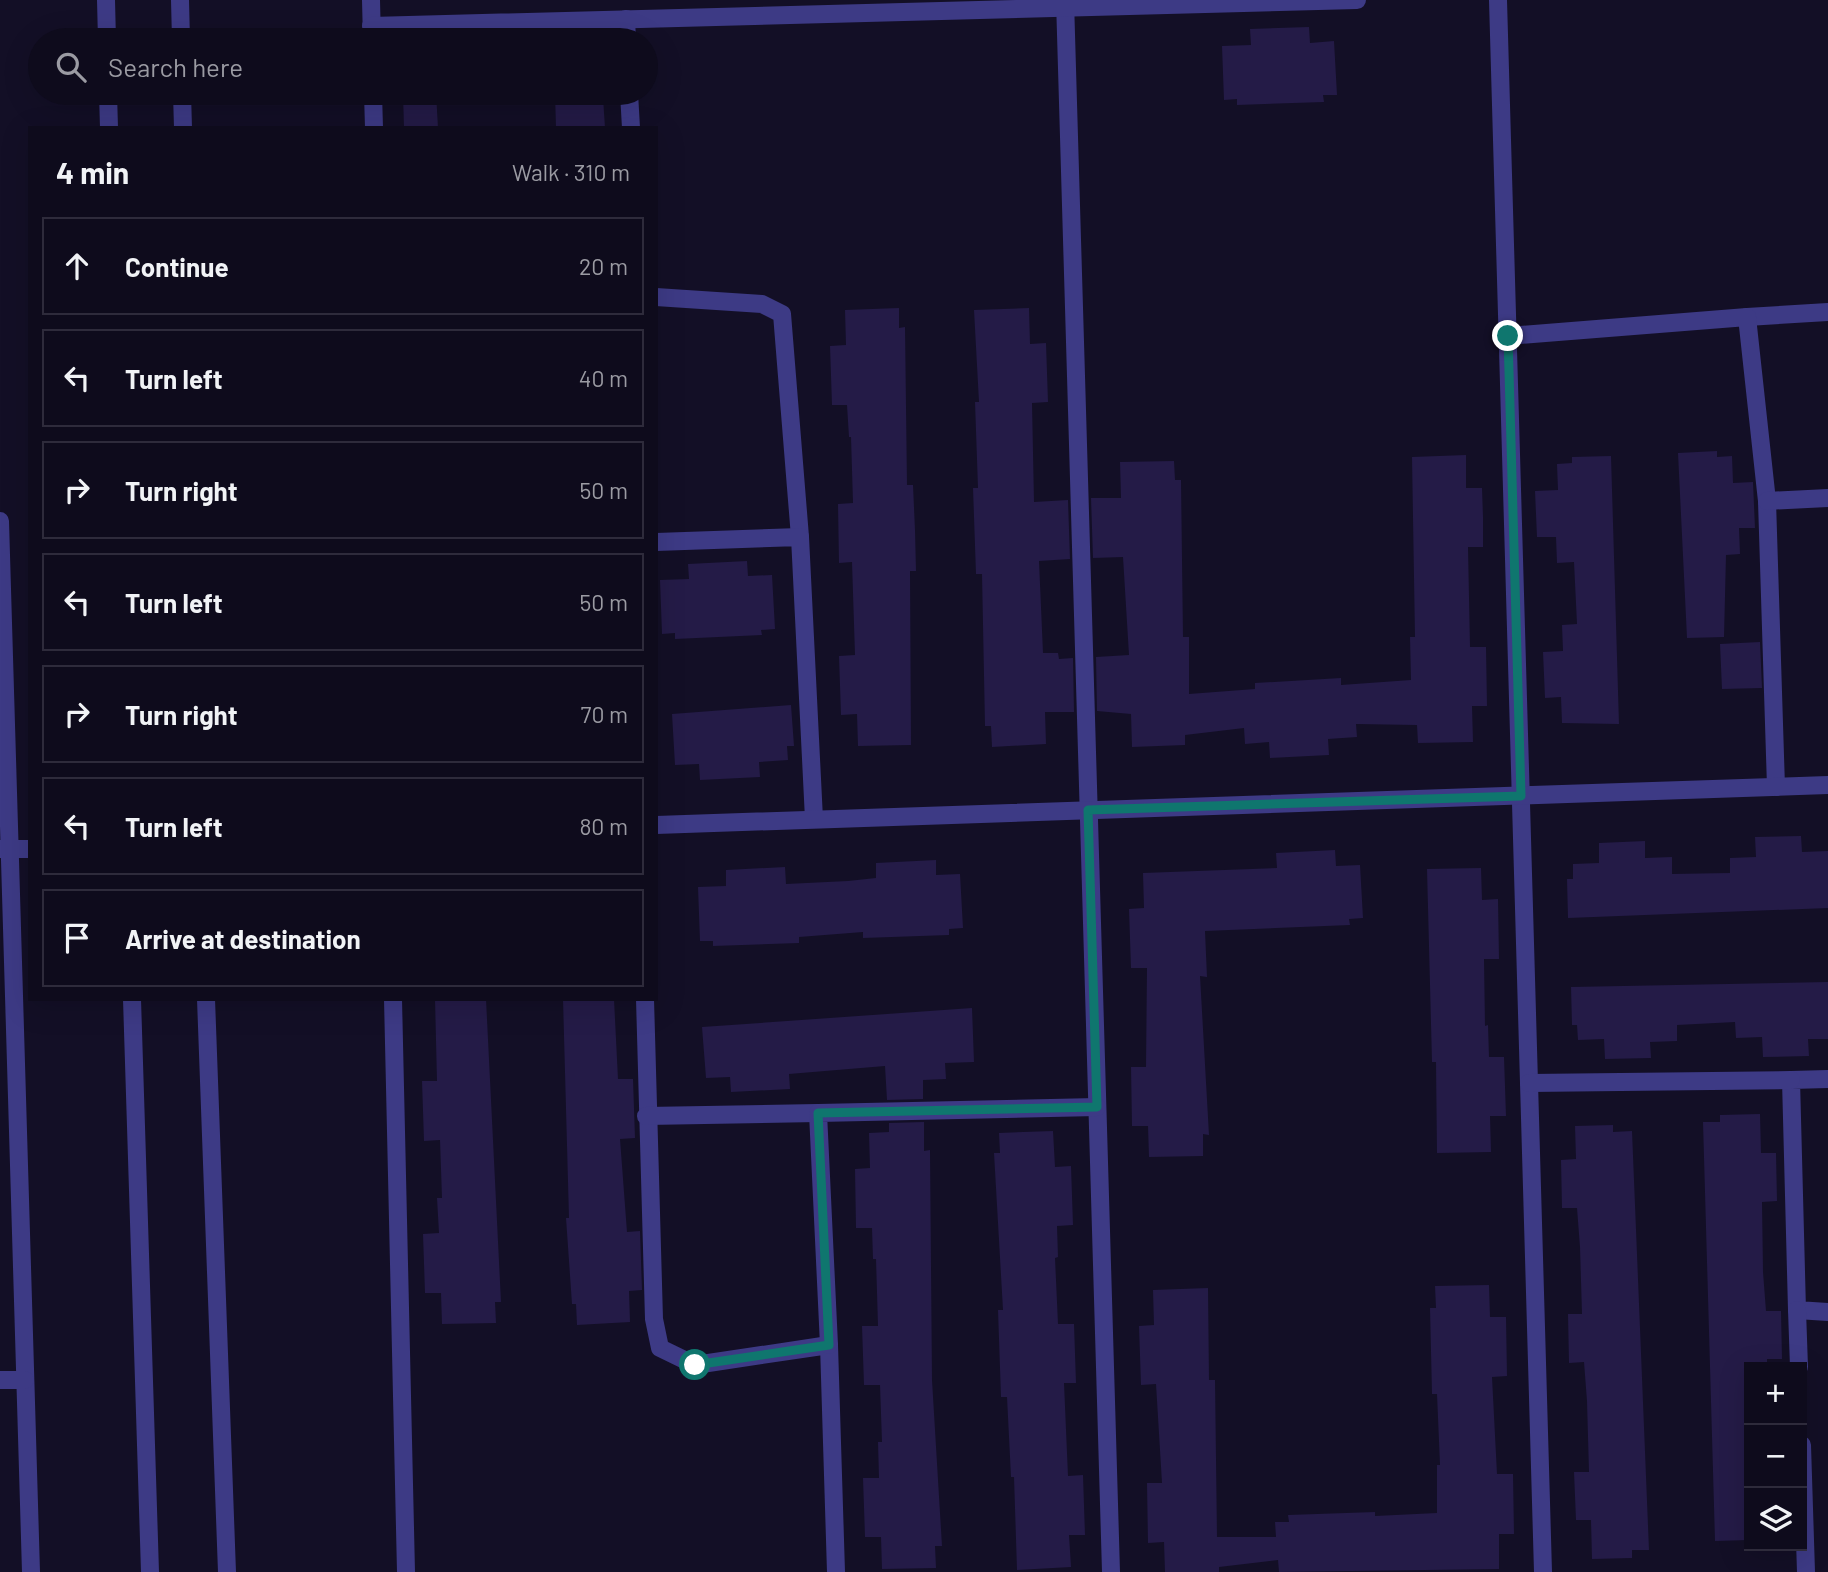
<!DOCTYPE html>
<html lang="en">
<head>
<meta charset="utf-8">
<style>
  :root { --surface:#0e0b1c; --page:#1c1929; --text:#f1f3f6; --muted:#9b9ba3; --line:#2e2b3b }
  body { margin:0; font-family:Barlow,sans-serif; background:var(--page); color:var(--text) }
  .controls { position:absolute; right:21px; bottom:21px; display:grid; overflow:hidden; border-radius:0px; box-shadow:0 7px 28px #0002 }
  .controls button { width:63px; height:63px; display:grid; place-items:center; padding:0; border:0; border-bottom:2px solid var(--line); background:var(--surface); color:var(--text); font:35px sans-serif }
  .stop { position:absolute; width:21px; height:21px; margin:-16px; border:5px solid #0f766e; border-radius:50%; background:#fff }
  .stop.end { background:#0f766e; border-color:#fff; box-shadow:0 2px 7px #0008 }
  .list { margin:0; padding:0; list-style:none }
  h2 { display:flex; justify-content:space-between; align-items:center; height:91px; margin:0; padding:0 28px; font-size:30px }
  h2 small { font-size:23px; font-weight:400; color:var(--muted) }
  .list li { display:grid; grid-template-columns:46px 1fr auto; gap:21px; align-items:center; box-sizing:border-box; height:98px; margin:0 14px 14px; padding:0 14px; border:2px solid var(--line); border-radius:0px }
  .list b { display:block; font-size:26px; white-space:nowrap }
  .list em { font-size:23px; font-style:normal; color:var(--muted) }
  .icon { flex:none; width:38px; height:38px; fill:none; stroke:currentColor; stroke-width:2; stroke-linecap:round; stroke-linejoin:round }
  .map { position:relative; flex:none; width:1828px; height:1572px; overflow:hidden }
  .search { position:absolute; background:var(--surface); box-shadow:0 7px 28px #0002; left:28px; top:28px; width:630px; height:77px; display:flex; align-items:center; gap:18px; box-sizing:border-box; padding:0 24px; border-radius:38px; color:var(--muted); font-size:26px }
  .panel { position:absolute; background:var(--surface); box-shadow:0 7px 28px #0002; left:28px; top:126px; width:630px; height:875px; border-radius:0px }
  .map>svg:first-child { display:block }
  .building { fill:#241b47 }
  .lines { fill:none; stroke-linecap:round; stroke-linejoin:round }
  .street { stroke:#3d3a85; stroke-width:18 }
  .route { stroke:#0f766e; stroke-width:9 }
</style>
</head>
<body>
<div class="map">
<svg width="1828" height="1572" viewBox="0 0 1828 1572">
  <rect width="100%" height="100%" fill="#130f26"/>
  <g class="building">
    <path d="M1309 27 1310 43 1334 41 1337 95H1323L1324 102 1237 105V99L1224 100 1222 46 1251 45 1250 29Z"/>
    <path d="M403 93H436L438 128H404Z"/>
    <path d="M555 93H588V98L603 97 605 128H556Z"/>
    <path d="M899 308V328L905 327 907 485H913L915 530 916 571H910L911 745 858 746 857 714 841 715 839 656 855 655 852 562 839 563 838 504 853 503 851 437H849L847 405H832L830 346 846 345 845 310Z"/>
    <path d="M1029 308 1030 344 1046 343 1048 402 1032 403 1034 502 1068 500 1070 559 1039 561 1043 653H1058L1059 659 1073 658 1074 712H1045L1046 744 992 747 991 726H985L982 574H976L973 488H978L975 402H979L974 310Z"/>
    <path d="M1717 451V457L1732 456 1733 483 1753 482 1755 528H1739L1740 554 1726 555 1724 637 1687 638 1678 453Z"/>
    <path d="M1466 455V488H1482L1483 517V547H1468L1470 647H1486L1487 706H1472L1473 742 1418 743 1417 725 1356 724 1357 737 1328 739 1329 755 1270 758 1269 742 1245 744 1244 728 1185 735V745L1132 747 1131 714 1097 711 1096 657 1129 655 1123 557 1093 558 1091 498H1121L1120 462 1174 461 1175 480H1181L1183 637H1189V694L1255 689V683L1341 678V685L1411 680 1410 637H1415L1412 457Z"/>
    <path d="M1611 456 1619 724 1562 723 1561 697 1545 698 1543 652 1563 651 1562 625 1577 624 1574 562 1557 563 1556 537H1537L1535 491 1558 490 1557 464 1572 463V457Z"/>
    <path d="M747 561 748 576 772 575 775 629 761 630 762 635 675 639V633L662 634 660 580 689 579 688 564Z"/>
    <path d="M1760 642 1762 688 1722 689 1720 644Z"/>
    <path d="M791 705 794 746H787L788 760 759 762 760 777 700 780 699 764 675 765 672 714Z"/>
    <path d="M1801 836 1802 852 1828 851V908L1568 918 1567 879H1573V864L1599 863V843L1645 841V858L1672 857V874L1730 873V858L1756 857 1755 837Z"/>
    <path d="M1335 850 1336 866 1360 865 1363 918 1349 919 1350 925 1205 931 1207 977 1200 976 1209 1135 1203 1134V1156L1149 1157 1148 1126H1132L1131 1067H1146L1147 968H1131L1129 909 1144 908 1143 873 1277 868 1276 853Z"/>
    <path d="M936 860V875L960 874 963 928 949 929V935L863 938V932L799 937V943L713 946V941H700L698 887 726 886V870L785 867 786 884 848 881 876 878V863Z"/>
    <path d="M1481 868 1482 900 1498 899 1499 959H1484L1485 1026 1488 1025 1489 1057H1504L1506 1116H1490L1491 1152 1437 1153 1436 1062H1432L1427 869Z"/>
    <path d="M1828 982V1039H1808L1809 1056 1763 1057 1762 1037 1736 1038 1735 1022 1677 1025V1041L1650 1042 1651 1058 1605 1059 1604 1039 1578 1040 1577 1025H1572L1571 987Z"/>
    <path d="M435 999H486L501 1302H495L496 1323 442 1324 441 1293H425L423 1234 439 1233 437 1198H442L440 1140 424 1141 422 1081H437Z"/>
    <path d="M563 999H614L618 1079H633L635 1138 620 1139 627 1232 640 1231 642 1290 629 1291 630 1322 577 1325 576 1304H572L566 1218H569Z"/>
    <path d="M972 1008 974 1062 945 1063 946 1079 923 1080V1099L887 1100 885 1066 789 1074 790 1089 731 1092 730 1077 706 1078 702 1027Z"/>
    <path d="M1760 1114 1761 1153H1776L1777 1201 1762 1202 1763 1272 1766 1311H1781L1782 1359H1767V1367H1749V1540L1715 1541 1703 1122H1720V1115Z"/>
    <path d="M924 1122V1151L930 1150 932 1380 942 1546H935L936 1568 882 1569 881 1537H865L863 1478H879L878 1442H882L880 1385H864L862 1326H878L876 1259H873L872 1228H856L855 1169 870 1168 869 1133 889 1132V1123Z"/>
    <path d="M1613 1125V1132L1632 1131 1649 1550H1632V1558L1592 1559 1591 1520H1576L1574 1472H1589L1587 1401 1584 1362 1569 1363 1568 1314H1582L1580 1247 1577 1208H1562L1561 1160 1576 1159 1575 1126Z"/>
    <path d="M1053 1131 1055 1167 1071 1166 1073 1225 1057 1226 1058 1257 1055 1258 1058 1324H1074L1076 1383H1064L1068 1476 1083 1475 1085 1535H1069L1071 1567 1017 1570 1014 1477H1011L1007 1397H1001L998 1310H1003L994 1153H1000L999 1133Z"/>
    <path d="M1489 1285 1490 1317H1506L1507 1376 1492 1377 1497 1474H1513L1514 1534H1499V1569L1279 1572 1278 1560 1219 1567V1572H1165L1164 1542 1148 1543 1147 1483H1162L1156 1384 1141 1385 1139 1326 1154 1325 1153 1290 1208 1288 1209 1380H1215L1217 1537H1276L1275 1522H1289L1288 1515 1375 1512V1516L1437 1513V1465H1440L1437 1394H1432L1430 1308H1436L1435 1286Z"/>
  </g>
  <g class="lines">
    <g class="street">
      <path d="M106 0 107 40"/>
      <path d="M180 0 181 40"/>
      <path d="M371 0 372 40"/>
      <path d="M1065 0 1111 1572"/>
      <path d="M1498 0 1543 1572"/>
      <path d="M626 19 627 40"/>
      <path d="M371 26 1357 0"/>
      <path d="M108 93 109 128"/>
      <path d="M182 93 183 128"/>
      <path d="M373 93 374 128"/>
      <path d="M629 93 631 128"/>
      <path d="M656 297 762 304 782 314 800 537"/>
      <path d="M1747 317 1828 312"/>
      <path d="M1508 336 1747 317 1767 501 1776 787"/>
      <path d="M1767 501 1828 498"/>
      <path d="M0 521 31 1572"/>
      <path d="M656 542 800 537 814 819"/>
      <path d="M656 825 1828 785"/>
      <path d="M0 849H30"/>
      <path d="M132 999 150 1572"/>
      <path d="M206 999 227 1572"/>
      <path d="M393 999 406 1572"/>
      <path d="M645 999 654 1319 660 1348 695 1365 829 1345 836 1572"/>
      <path d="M1828 1079 1791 1080 1797 1310 1828 1312"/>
      <path d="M1529 1083 1791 1080"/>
      <path d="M646 1116 818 1113"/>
      <path d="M1797 1310 1799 1367"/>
      <path d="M829 1345 818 1113 1097 1107"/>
      <path d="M0 1380H25"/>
      <path d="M1802 1445 1806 1572"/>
    </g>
  </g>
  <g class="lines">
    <path class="route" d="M695 1365 829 1345 818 1113 1097 1107 1088 810 1521 796 1508 336"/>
  </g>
</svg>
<div class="controls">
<button>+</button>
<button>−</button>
<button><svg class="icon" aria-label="layers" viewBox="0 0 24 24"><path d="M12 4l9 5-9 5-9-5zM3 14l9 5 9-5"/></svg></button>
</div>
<div class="stop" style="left:695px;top:1365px"></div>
<div class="stop end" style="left:1508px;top:336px"></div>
<div class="search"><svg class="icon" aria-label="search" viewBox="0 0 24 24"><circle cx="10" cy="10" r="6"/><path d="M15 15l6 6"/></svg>Search here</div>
<section class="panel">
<h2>4 min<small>Walk · 310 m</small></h2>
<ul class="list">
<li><svg class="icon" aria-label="ahead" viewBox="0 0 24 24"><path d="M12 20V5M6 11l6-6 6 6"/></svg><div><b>Continue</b></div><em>20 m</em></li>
<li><svg class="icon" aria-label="left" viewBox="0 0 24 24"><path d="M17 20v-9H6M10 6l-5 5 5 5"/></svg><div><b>Turn left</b></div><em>40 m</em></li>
<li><svg class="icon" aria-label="right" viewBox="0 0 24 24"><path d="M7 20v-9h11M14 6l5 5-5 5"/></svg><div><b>Turn right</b></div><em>50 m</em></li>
<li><svg class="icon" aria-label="left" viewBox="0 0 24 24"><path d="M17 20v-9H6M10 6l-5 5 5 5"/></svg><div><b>Turn left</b></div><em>50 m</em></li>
<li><svg class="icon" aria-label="right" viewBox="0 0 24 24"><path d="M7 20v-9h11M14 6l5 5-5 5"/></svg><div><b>Turn right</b></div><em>70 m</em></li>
<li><svg class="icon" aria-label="left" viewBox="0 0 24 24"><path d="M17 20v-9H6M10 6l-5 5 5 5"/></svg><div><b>Turn left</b></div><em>80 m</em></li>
<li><svg class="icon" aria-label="arrive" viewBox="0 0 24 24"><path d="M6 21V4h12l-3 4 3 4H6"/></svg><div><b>Arrive at destination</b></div></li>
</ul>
</section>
</div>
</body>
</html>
